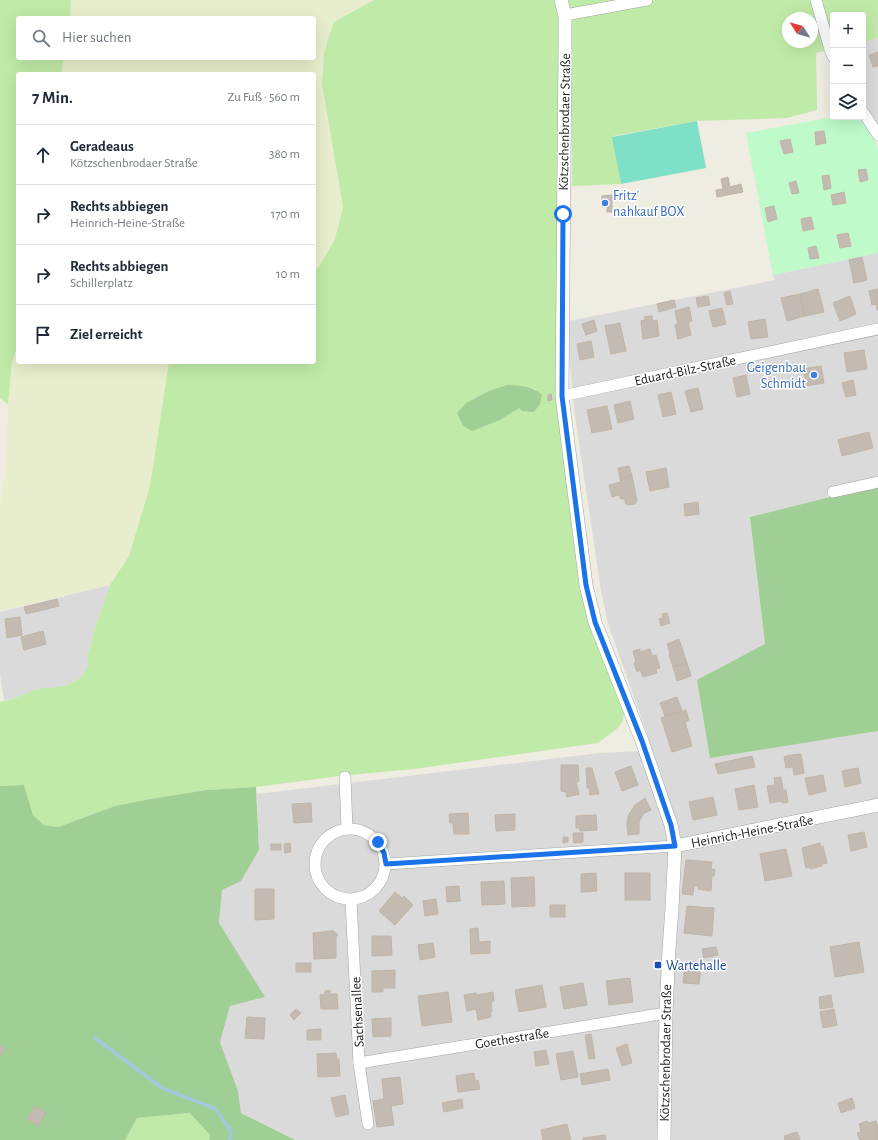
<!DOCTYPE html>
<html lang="de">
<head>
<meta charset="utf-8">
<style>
  :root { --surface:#fff; --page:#f2f2f3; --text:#1f2937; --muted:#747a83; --line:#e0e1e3 }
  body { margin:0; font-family:"Alegreya Sans",sans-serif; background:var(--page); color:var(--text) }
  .controls { position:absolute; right:12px; top:12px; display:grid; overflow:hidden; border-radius:4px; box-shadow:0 4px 16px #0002 }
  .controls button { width:36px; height:36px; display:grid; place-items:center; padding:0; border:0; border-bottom:1px solid var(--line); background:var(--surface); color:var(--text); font:20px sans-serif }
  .compass { position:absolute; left:782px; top:12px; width:36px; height:36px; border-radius:50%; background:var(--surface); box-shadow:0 4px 16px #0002; rotate:306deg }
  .stop { position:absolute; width:12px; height:12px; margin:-9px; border:3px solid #1a73e8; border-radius:50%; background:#fff }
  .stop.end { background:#1a73e8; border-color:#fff; box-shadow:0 1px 4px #0008 }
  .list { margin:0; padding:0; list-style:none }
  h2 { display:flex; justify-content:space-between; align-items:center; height:52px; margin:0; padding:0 16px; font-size:17px }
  h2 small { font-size:13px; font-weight:400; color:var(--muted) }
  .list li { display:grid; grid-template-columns:26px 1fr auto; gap:12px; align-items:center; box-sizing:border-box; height:60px; padding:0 16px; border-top:1px solid var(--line) }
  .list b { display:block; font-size:15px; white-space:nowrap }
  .list p { margin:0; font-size:13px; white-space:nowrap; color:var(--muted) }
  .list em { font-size:13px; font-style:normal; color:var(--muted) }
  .icon { flex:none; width:22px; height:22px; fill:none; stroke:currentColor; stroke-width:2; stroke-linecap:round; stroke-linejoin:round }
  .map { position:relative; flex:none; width:878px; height:1140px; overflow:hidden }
  .search { position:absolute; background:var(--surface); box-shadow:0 4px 16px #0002; left:16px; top:16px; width:300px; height:44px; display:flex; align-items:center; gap:10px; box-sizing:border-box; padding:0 14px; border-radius:4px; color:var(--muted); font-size:15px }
  .panel { position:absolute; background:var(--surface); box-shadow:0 4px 16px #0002; left:16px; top:72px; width:300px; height:292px; border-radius:4px }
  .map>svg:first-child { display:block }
  .residential { fill:#dbdada }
  .farmland { fill:#e8eecd }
  .grass { fill:#c0eaa7; fill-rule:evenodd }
  .forest { fill:#a0cf96 }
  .park { fill:#befaca }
  .pitch { fill:#7ee0c6 }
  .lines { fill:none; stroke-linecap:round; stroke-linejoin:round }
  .stream { stroke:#a2c8de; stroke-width:3.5 }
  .building { fill:#c3bbb2; stroke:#c0b4a5 }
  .minor-casing { stroke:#a4a4a4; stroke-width:12 }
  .tertiary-casing { stroke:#a4a4a4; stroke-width:14 }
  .minor { stroke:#fff; stroke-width:11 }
  .tertiary { stroke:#fff; stroke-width:13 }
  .route { stroke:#1a73e8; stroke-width:5 }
  .shop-dot { fill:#3f7fe0; stroke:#fff; stroke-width:1.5 }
  .transit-dot { fill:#1a4fb4; stroke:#fff; stroke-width:1.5 }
  .labels { text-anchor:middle; stroke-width:3; stroke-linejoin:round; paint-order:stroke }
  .street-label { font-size:14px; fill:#1d1d1d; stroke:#fff }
  .shop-label { font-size:14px; fill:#366cbe; stroke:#fff; text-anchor:start }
  .transit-label { font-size:14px; fill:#164399; stroke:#fff; text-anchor:start }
</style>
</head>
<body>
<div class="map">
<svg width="878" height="1140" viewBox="0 0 878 1140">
  <rect width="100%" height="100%" fill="#efece2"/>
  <g class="residential">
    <path d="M878 38V127L863 103V42Z"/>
    <path d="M878 253V485L750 517 765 644 710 758 878 731V1140H295L241 1113 238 1091 220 1042 230 1006 264 997 219 923 222 890 241 881 259 850 257 794 600 753 638 751 652 748 608 624 601 591 574 409 568 343 569 321 775 280 773 275Z"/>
    <path d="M110 585 98 619 88 654V666L84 673 79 679 65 686 28 693 20 696 4 701 0 675V612L49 600Z"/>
  </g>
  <g class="farmland">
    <path d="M71 0H374L334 22 329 36 324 54 322 83 343 207 335 239 319 267 314 271V74H61L64 58H314V18H70Z"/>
    <path d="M18 335V362H169L150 486 129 556 110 585 0 611V506L6 467 8 404 12 362 17 347Z"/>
  </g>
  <g class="grass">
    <path d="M0 0H71L70 18H18V58H64L61 74H18V335L17 347 12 362 8 404 0 398Z"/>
    <path d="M374 0H556L559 19 557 388 576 532 624 713 623 720 619 727 598 743 414 769 340 776 256 787 207 790 150 799 115 806 58 827 44 825 33 815 24 785 0 786V702L12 699 38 689 65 686 79 679 84 673 88 666V654L98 619 110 585 129 556 150 486 169 362H314V271L319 267 335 239 343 207 322 83 324 54 329 36 334 22ZM523 386 535 389 541 395 522 411 519 408Z"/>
    <path d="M568 0H878V38L863 42V15H833V49L816 53 817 110 787 118 697 121 613 136 621 184 572 186 571 40 570 10ZM788 18H812V42H788Z"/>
    <path d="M191 1113 210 1135 209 1140H125L137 1118Z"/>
  </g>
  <g class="forest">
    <path d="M507 385C521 386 531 385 542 395L540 404 534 412 522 411 519 408 500 420 472 431 463 426 457 413 466 403 489 391Z"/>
    <path d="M878 485V731L710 758 697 680 765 644 750 517Z"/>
    <path d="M24 785 33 815 44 825 58 827 115 806 150 799 207 790 256 787 259 850 241 881 222 890 219 923 265 997 230 1006 220 1042 238 1091 241 1113 295 1140H209L210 1135 190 1113 137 1118 125 1140H0V786Z"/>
  </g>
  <path class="park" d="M833 117H861L874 139 878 149V253L773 275 746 133Z"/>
  <path class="pitch" d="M697 121 706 168 621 184 612 137Z"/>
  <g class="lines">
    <path class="stream" d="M95 1038 162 1088 216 1109 231 1132 230 1140"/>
  </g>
  <g class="building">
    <path d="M878 52V66L873 67 869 55Z"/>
    <path d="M824 131 826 143 816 145 815 132Z"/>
    <path d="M790 139 793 152 784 154 780 141Z"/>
    <path d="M866 169 868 180 860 182 858 170Z"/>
    <path d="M829 175 831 188 824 190 822 176Z"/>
    <path d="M728 177 730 187 741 184 743 192 717 197 716 190 723 189 721 179Z"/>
    <path d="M796 181 799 193 792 194 789 183Z"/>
    <path d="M844 192 846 203 833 205 831 195Z"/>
    <path d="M612 195V212H607V207H602V196Z"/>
    <path d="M774 206 777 219 768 222 765 208Z"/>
    <path d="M811 217 814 229 803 231 801 219Z"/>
    <path d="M848 233 851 246 840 248 837 235Z"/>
    <path d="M816 246 819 258 810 259 808 248Z"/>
    <path d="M862 257 867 280 854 283 849 260Z"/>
    <path d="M818 289 824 312 805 316 800 294Z"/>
    <path d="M878 289V310H877L876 304 872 305 869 291Z"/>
    <path d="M730 291 733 304 727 305 724 293Z"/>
    <path d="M800 294 805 316 787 321 781 298Z"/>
    <path d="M708 296 710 305 698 307 696 298Z"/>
    <path d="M850 296 856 314 840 321 833 303Z"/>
    <path d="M674 300 676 307 659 312 657 304Z"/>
    <path d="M689 307 692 321 688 322 691 335 678 339 675 325 678 324 675 311Z"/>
    <path d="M722 308 726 324 713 327 709 311Z"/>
    <path d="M652 316 653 321 657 320 659 336 643 339 641 321 645 320 644 317Z"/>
    <path d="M765 319 768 337 751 339 748 322Z"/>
    <path d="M594 320 597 331 586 335 582 324Z"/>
    <path d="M620 323 626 351 611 354 605 326Z"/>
    <path d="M591 341 594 357 580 360 577 344Z"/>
    <path d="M864 350 867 369 847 372 844 353Z"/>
    <path d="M821 366 824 383 806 386 803 369Z"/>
    <path d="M746 375 750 394 737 397 733 378Z"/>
    <path d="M853 380 856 395 846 397 842 383Z"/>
    <path d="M698 388 703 409 691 412 685 391Z"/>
    <path d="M671 392 676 414 663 417 658 395Z"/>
    <path d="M551 394 552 400 548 401V395Z"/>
    <path d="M630 401 634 419 618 423 614 405Z"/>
    <path d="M607 406 612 429 592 433 587 410Z"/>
    <path d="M869 432 873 448 842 456 838 440Z"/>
    <path d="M629 466 632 476 620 479 618 468Z"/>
    <path d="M666 468 669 487 650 491 646 472Z"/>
    <path d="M632 476 637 501 635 504 628 505 625 503V499H621L619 495 612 497 609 485 621 482 620 479Z"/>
    <path d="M698 502 699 514 685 516 684 504Z"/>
    <path d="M57 599 59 606 26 614 24 607Z"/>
    <path d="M667 613 670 623 661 626 659 619 663 618 662 614Z"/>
    <path d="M20 617 22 635 7 638 5 619Z"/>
    <path d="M43 631 46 644 24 650 21 637Z"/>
    <path d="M679 639 687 663 673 667 669 654 670 653 667 644Z"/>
    <path d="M640 649V652L650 649 652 656 656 655 660 668 656 669 657 673 643 677 640 670 637 672 634 663 636 662 633 651Z"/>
    <path d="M687 663 691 676 677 681 673 667Z"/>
    <path d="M677 697 682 711 665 716 660 703Z"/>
    <path d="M686 710 689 720 685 722 692 746 672 752 661 718Z"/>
    <path d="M801 754 804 773 794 775 791 755Z"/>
    <path d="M790 755 792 767 786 768 784 757Z"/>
    <path d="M752 756 755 767 718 774 715 764Z"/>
    <path d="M561 765H578L579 781 576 782 579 794 567 797 566 792 561 791Z"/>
    <path d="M631 766 638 785 622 791 615 772Z"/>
    <path d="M586 768H592L599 794 590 795 589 788H587Z"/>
    <path d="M858 768 861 783 845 787 842 771Z"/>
    <path d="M823 775 826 791 809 795 805 778Z"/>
    <path d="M781 777 783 790H786L788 802 782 803V801L770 803 767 786 775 785 774 778Z"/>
    <path d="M754 785 758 807 739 810 735 789Z"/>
    <path d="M713 797 717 815 693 820 689 802Z"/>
    <path d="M645 798 651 810 643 814 639 822V834L628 835 627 824 628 816 635 805Z"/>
    <path d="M311 803 312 822 294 823 292 804Z"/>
    <path d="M468 813 469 834H454L453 823H450L449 814Z"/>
    <path d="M515 814V830L496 831 495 815Z"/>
    <path d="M596 815 597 830 580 831 579 828H576V816Z"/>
    <path d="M864 832 867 847 851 851 848 835Z"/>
    <path d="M573 833H583V842L574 843Z"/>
    <path d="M563 837H568V842L563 843Z"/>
    <path d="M290 843 291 852 285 853 284 844Z"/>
    <path d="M820 843 821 847 823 846 827 863 822 864V866L810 869V867L806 868 802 848Z"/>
    <rect x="271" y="844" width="10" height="6"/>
    <path d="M786 849 792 876 765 881 760 854Z"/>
    <path d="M686 860 712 862 711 869 715 870 714 876H712L711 891 698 889 699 886H694L693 895 682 894Z"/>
    <path d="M596 873 597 891 581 892V874Z"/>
    <rect x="625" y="873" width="25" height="27"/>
    <path d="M534 877 535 906 512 907 511 878Z"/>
    <path d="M504 881 505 904 482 905 481 882Z"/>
    <path d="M459 886 460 901 447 902 446 887Z"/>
    <path d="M255 889H274V919L255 920Z"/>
    <path d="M395 892 402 898 404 896 413 905 395 925 379 911Z"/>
    <path d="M436 899 438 914 425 916 423 901Z"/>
    <rect x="550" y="905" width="15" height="12"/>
    <path d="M687 906 714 908 712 936 684 933Z"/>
    <path d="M478 928 479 942 490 941V953L471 954 470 929Z"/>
    <path d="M332 930 338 935 336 937V958L314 959 313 933 331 931Z"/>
    <path d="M372 936H391L392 955 372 956Z"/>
    <path d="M859 942 864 972 835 977 830 947Z"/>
    <path d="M433 943 435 957 420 960 418 945Z"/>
    <path d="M716 947 718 955 704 958 702 949Z"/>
    <path d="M690 961 696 962 695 966H701L699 984 683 983 685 964 690 965Z"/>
    <rect x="296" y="963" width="15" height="9"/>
    <path d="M395 970V988H383V992H372V971Z"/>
    <path d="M630 978 633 1002 609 1005 606 981Z"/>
    <path d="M583 983 587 1005 564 1009 560 987Z"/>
    <path d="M542 985 546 1007 519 1012 515 990Z"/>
    <path d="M330 990V994H337L338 1009H321L320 995 325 994V991Z"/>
    <path d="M448 992 452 1022 422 1026 418 996Z"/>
    <path d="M493 992 494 1001 491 1002 492 1012H490L491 1017 478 1020 476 1009 467 1011 464 995 476 993 477 995Z"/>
    <path d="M831 995 833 1007 820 1009 819 997Z"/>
    <path d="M296 1009 301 1013 294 1020 290 1015Z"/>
    <path d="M834 1009 837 1025 823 1028 820 1012Z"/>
    <path d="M247 1017 265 1018 264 1039 245 1038Z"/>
    <path d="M391 1018V1036L373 1037 372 1019Z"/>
    <path d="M321 1029V1040H307V1030Z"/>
    <path d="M591 1034 595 1058 589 1059 585 1035Z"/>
    <path d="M627 1044 632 1063 622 1066 616 1048Z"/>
    <path d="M0 1045 5 1050 0 1056Z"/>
    <path d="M546 1050 549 1064 536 1066 534 1052Z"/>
    <path d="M573 1051 578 1077 561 1080 556 1054Z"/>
    <path d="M336 1053 337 1059H339L340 1076 318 1077 317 1054Z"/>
    <path d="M608 1069 610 1080 582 1085 580 1074Z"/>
    <path d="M474 1073 475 1081 478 1080 480 1089 458 1092 456 1076Z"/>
    <path d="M400 1077 403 1104 391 1106 394 1125 377 1127 373 1101 384 1099 382 1079Z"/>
    <path d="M345 1095 349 1114 336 1117 331 1098Z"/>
    <path d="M852 1098 855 1108 841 1113 838 1103Z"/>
    <path d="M462 1099 463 1108 444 1112 442 1103Z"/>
    <path d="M35 1106 46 1113 38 1126 27 1118Z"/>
    <path d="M867 1121 868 1123 876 1121 878 1127V1140H864V1139L860 1140 857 1133 861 1132 859 1124Z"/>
    <path d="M567 1124 571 1140H543L541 1130Z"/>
    <path d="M797 1132 800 1140H785L784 1136Z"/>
    <path d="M605 1135 606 1140H583V1138Z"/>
  </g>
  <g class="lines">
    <g class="minor-casing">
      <g id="minor">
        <path d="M816 0 829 46 833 57"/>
        <path d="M565 15 647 0"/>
        <path d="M863 112 878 135"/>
        <path d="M562 396 878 329"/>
        <path d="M833 492 878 482"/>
        <path d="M345 777 347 829"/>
        <circle cx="350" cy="864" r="35"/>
        <path d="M386 864 675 846"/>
        <path d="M351 900 359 1063 368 1124"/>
        <path d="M359 1063 666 1013"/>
      </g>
    </g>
    <g class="tertiary-casing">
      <g id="tertiary">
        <path d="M561 0 565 15V52L562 396 586 585 595 622 642 741 671 825 675 846 672 908 669 949 666 1013 664 1140"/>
        <path d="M675 846 878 805"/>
      </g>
    </g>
    <use href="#minor" class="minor"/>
    <use href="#tertiary" class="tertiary"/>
  </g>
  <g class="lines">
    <path class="route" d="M378 842 384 853 386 864 675 846 671 825 642 741 595 622 586 585 562 396 563 214"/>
  </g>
  <g class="shop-dot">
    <circle cx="605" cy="203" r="4"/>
    <circle cx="814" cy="375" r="4"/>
  </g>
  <rect class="transit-dot" x="654" y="961" width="8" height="8" rx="2"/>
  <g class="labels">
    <g class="street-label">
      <text transform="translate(564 122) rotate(-89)" y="5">Kötzschenbrodaer Straße</text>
      <text transform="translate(685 370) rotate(-12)" y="5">Eduard-Bilz-Straße</text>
      <text transform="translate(752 831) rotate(-11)" y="5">Heinrich-Heine-Straße</text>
      <text transform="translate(357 1012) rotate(-93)" y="5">Sachsenallee</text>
      <text transform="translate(512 1038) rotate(-9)" y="5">Goethestraße</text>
      <text transform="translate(665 1053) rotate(-89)" y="5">Kötzschenbrodaer Straße</text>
    </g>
    <g class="shop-label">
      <text x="613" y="200">Fritz'<tspan x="613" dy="16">nahkauf BOX</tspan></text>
      <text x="806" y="372" text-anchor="end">Geigenbau<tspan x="806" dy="16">Schmidt</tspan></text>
    </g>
    <g class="transit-label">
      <text x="666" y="970">Wartehalle</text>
    </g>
  </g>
</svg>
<div class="controls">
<button>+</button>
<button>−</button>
<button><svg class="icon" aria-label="layers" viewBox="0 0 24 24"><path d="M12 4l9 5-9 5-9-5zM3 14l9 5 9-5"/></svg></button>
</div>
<svg class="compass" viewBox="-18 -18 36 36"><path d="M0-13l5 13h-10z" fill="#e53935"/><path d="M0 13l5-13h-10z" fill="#747a83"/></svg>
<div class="stop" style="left:563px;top:214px"></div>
<div class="stop end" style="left:378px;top:842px"></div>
<div class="search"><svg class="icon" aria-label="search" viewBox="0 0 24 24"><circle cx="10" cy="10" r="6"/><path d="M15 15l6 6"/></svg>Hier suchen</div>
<section class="panel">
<h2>7 Min.<small>Zu Fuß · 560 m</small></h2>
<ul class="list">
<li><svg class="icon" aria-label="ahead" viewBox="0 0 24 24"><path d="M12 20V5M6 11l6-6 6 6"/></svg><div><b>Geradeaus</b><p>Kötzschenbrodaer Straße</p></div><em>380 m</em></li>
<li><svg class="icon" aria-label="right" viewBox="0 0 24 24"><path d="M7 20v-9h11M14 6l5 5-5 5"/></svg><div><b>Rechts abbiegen</b><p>Heinrich-Heine-Straße</p></div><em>170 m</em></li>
<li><svg class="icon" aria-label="right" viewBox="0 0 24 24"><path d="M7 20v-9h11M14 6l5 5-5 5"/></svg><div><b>Rechts abbiegen</b><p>Schillerplatz</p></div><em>10 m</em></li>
<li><svg class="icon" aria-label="arrive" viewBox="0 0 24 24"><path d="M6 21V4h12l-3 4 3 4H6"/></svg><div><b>Ziel erreicht</b></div></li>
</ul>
</section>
</div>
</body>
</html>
